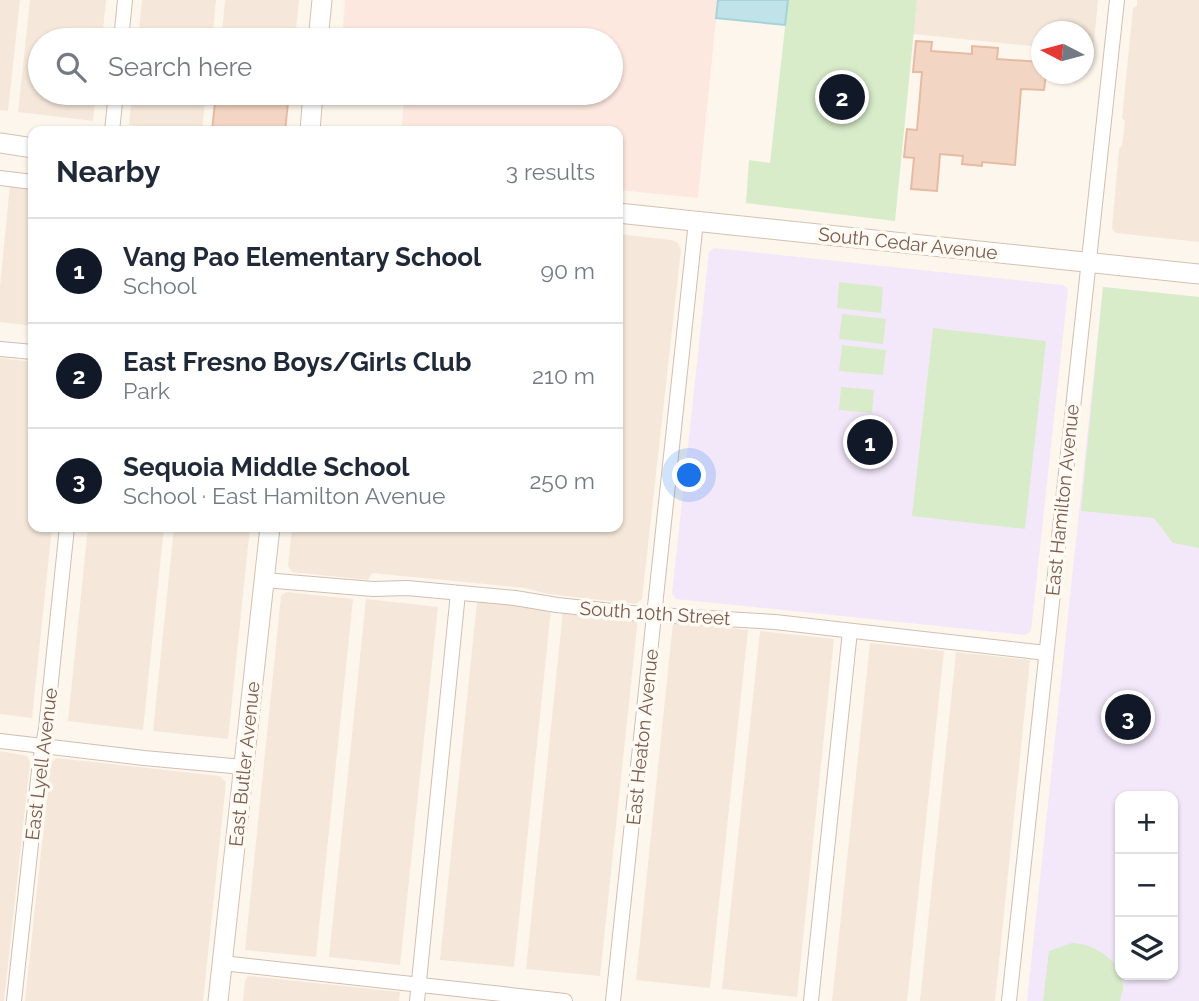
<!DOCTYPE html>
<html lang="en">
<head>
<meta charset="utf-8">
<style>
  :root { --surface:#fff; --page:#f6f6f7; --text:#1f2937; --muted:#747a83; --line:#e0e1e3; --accent:#111827 }
  body { margin:0; font-family:Raleway,sans-serif; background:var(--page); color:var(--text) }
  .controls { position:absolute; right:21px; bottom:21px; display:grid; overflow:hidden; border-radius:14px; box-shadow:0 2px 5px #0004 }
  .controls button { width:63px; height:63px; display:grid; place-items:center; padding:0; border:0; border-bottom:2px solid var(--line); background:var(--surface); color:var(--text); font:35px sans-serif }
  .compass { position:absolute; left:1031px; top:21px; width:63px; height:63px; border-radius:50%; background:var(--surface); box-shadow:0 2px 5px #0004; rotate:276deg }
  .you { position:absolute; left:690px; top:476px; width:24px; height:24px; margin:-18px; border:5px solid #fff; border-radius:50%; background:#1a73e8; box-shadow:0 0 0 10px #1a73e833 }
  .badge { display:grid; place-items:center; width:46px; height:46px; border-radius:50%; background:var(--accent); color:#fff; font-size:23px; font-weight:700 }
  .pin { position:absolute; translate:-50% -50%; border:4px solid #fff; box-shadow:0 2px 7px #0006 }
  .list { margin:0; padding:0; list-style:none }
  h2 { display:flex; justify-content:space-between; align-items:center; height:91px; margin:0; padding:0 28px; font-size:30px }
  h2 small { font-size:23px; font-weight:400; color:var(--muted) }
  .list li { display:grid; grid-template-columns:46px 1fr auto; gap:21px; align-items:center; box-sizing:border-box; height:105px; padding:0 28px; border-top:2px solid var(--line) }
  .list b { display:block; font-size:26px; white-space:nowrap }
  .list p { margin:0; font-size:23px; white-space:nowrap; color:var(--muted) }
  .list em { font-size:23px; font-style:normal; color:var(--muted) }
  .icon { flex:none; width:38px; height:38px; fill:none; stroke:currentColor; stroke-width:2; stroke-linecap:round; stroke-linejoin:round }
  .map { position:relative; flex:none; width:1199px; height:1001px; overflow:hidden }
  .search { position:absolute; background:var(--surface); box-shadow:0 2px 5px #0004; left:28px; top:28px; width:595px; height:77px; display:flex; align-items:center; gap:18px; box-sizing:border-box; padding:0 24px; border-radius:38px; color:var(--muted); font-size:26px }
  .panel { position:absolute; background:var(--surface); box-shadow:0 2px 5px #0004; left:28px; top:126px; width:595px; height:406px; border-radius:14px }
  .map>svg:first-child { display:block }
  .residential { fill:#f5e8da }
  .commercial { fill:#fde8e0 }
  .education { fill:#f3e8fa; fill-rule:evenodd }
  .green { fill:#d8ecc9 }
  .water { fill:#bfe3e8; stroke:#a5d3da; stroke-width:2 }
  .building { fill:#f3d5c3; stroke:#e6bba3; stroke-width:2 }
  .lines { fill:none; stroke-linecap:round; stroke-linejoin:round }
  .street-casing { stroke:#d1beb0; stroke-width:16 }
  .secondary-casing { stroke:#d6c0b0; stroke-width:21 }
  .street { stroke:#fff; stroke-width:14 }
  .secondary { stroke:#fff; stroke-width:19 }
  .labels { text-anchor:middle; stroke-width:7; stroke-linejoin:round; paint-order:stroke }
  .street-label { font-size:19px; fill:#7a5c4d; stroke:#fffaf3 }
</style>
</head>
<body>
<div class="map">
<svg width="1199" height="1001" viewBox="0 0 1199 1001">
  <rect width="100%" height="100%" fill="#fdf6ec"/>
  <g class="residential">
    <path d="M0 0H20L8 111 0 110Z"/>
    <path d="M30 0H106L102 40H40V93H96L93 121 18 112Z"/>
    <path d="M142 0H216L212 40H138Z"/>
    <path d="M225 0H299L295 40 222 33Z"/>
    <path d="M917 0H1098L1093 53 1084 52V32H1042L1041 47 913 34Z"/>
    <path d="M1137 0H1199V242L1116 233 1112 228 1119 149 1122 146 1125 121 1122 118 1133 8 1137 6Z"/>
    <path d="M132 93H206L202 131 129 125Z"/>
    <path d="M10 184 33 186V326L0 322V287Z"/>
    <path d="M618 234 672 240 678 243 681 250 642 599 636 604 548 594 525 588 372 573 368 580 292 572 288 566 292 527H618Z"/>
    <path d="M0 358 33 362V527H52L32 718 0 714Z"/>
    <path d="M88 527H164L143 730 68 721Z"/>
    <path d="M174 527H250L228 739 153 731Z"/>
    <path d="M286 592 353 599 316 957 245 950 281 596Z"/>
    <path d="M366 599 438 607 400 965 329 957Z"/>
    <path d="M477 602 551 609 514 967 440 960Z"/>
    <path d="M563 611 638 618 600 976 526 969Z"/>
    <path d="M673 622 748 630 710 988 636 980Z"/>
    <path d="M760 631 834 639 797 997 722 989Z"/>
    <path d="M870 643 944 651 907 1001H832Z"/>
    <path d="M956 652 1030 660 995 1001H920Z"/>
    <path d="M0 751 27 756 30 763 4 1001H0Z"/>
    <path d="M57 758 220 776 226 782 203 1001H25L50 767 51 763Z"/>
    <path d="M250 976 400 992 399 1001H243L245 981 247 977Z"/>
  </g>
  <path class="commercial" d="M345 0H718L698 198 618 190V131H401L404 100 343 93H611V40H342Z"/>
  <g class="education">
    <path d="M714 248 1063 285 1068 289 1031 631 1025 635 676 599 672 594 709 252Z"/>
    <path d="M1103 287 1199 297V1001H1027ZM1120 796H1173V975H1120Z"/>
  </g>
  <g class="green">
    <path d="M788 0H917L895 221 746 203 749 160 770 163Z"/>
    <path d="M839 282 883 287 881 313 837 308Z"/>
    <path d="M1103 287 1199 297V548L1173 543 1154 518 1081 511Z"/>
    <path d="M842 314 886 319 883 344 839 339Z"/>
    <path d="M933 328 1046 341 1025 529 912 516Z"/>
    <path d="M842 345 886 350 883 375 839 371Z"/>
    <path d="M841 387 874 390 872 413 839 410Z"/>
    <path d="M1072 943C1095 944 1119 959 1123 984 1124 989 1121 995 1120 1001H1043L1049 951Z"/>
  </g>
  <path class="water" d="M718 0H788L785 25 716 18Z"/>
  <g class="building">
    <path d="M916 41 932 42 931 51 972 54V46L998 48 997 59 1041 62V74H1046L1044 90 1021 89 1015 165 982 162V166L962 164 963 156 940 154 937 191 911 189 914 158 904 157 907 129 917 130 922 72H913Z"/>
    <path d="M216 93H289L285 131H212Z"/>
  </g>
  <g class="lines">
    <g class="street-casing">
      <g id="street">
        <path d="M121 40 125 0"/>
        <path d="M112 131 116 93"/>
        <path d="M0 178 33 182"/>
        <path d="M0 349 33 352"/>
        <path d="M264 580 373 589 407 588 515 598 557 605 640 614 775 622 1046 653"/>
        <path d="M0 741 144 758 243 767"/>
        <path d="M222 963 565 1001"/>
        <path d="M14 1001 40 761 46 729 67 527"/>
        <path d="M417 1001 458 593"/>
        <path d="M613 1001 696 221"/>
        <path d="M811 1001 850 631"/>
        <path d="M1009 1001 1117 0"/>
      </g>
    </g>
    <g class="secondary-casing">
      <g id="secondary">
        <path d="M318 40 322 0"/>
        <path d="M310 131 313 93"/>
        <path d="M0 143 33 148"/>
        <path d="M618 213 1199 274"/>
        <path d="M218 1001 270 527"/>
      </g>
    </g>
    <use href="#street" class="street"/>
    <use href="#secondary" class="secondary"/>
  </g>
  <g class="labels">
    <g class="street-label">
      <text transform="translate(908 243) rotate(6)" y="7">South Cedar Avenue</text>
      <text transform="translate(1062 500) rotate(-84)" y="7">East Hamilton Avenue</text>
      <text transform="translate(655 613) rotate(4)" y="7">South 10th Street</text>
      <text transform="translate(642 737) rotate(-84)" y="7">East Heaton Avenue</text>
      <text transform="translate(41 764) rotate(-83)" y="7">East Lyell Avenue</text>
      <text transform="translate(244 764) rotate(-84)" y="7">East Butler Avenue</text>
    </g>
  </g>
</svg>
<div class="controls">
<button>+</button>
<button>−</button>
<button><svg class="icon" aria-label="layers" viewBox="0 0 24 24"><path d="M12 4l9 5-9 5-9-5zM3 14l9 5 9-5"/></svg></button>
</div>
<svg class="compass" viewBox="-18 -18 36 36"><path d="M0-13l5 13h-10z" fill="#e53935"/><path d="M0 13l5-13h-10z" fill="#747a83"/></svg>
<div class="you"></div>
<div class="pin badge" style="left:870px;top:442px">1</div>
<div class="pin badge" style="left:842px;top:97px">2</div>
<div class="pin badge" style="left:1128px;top:717px">3</div>
<div class="search"><svg class="icon" aria-label="search" viewBox="0 0 24 24"><circle cx="10" cy="10" r="6"/><path d="M15 15l6 6"/></svg>Search here</div>
<section class="panel">
<h2>Nearby<small>3 results</small></h2>
<ul class="list">
<li><span class="badge">1</span><div><b>Vang Pao Elementary School</b><p>School</p></div><em>90 m</em></li>
<li><span class="badge">2</span><div><b>East Fresno Boys/Girls Club</b><p>Park</p></div><em>210 m</em></li>
<li><span class="badge">3</span><div><b>Sequoia Middle School</b><p>School · East Hamilton Avenue</p></div><em>250 m</em></li>
</ul>
</section>
</div>
</body>
</html>
